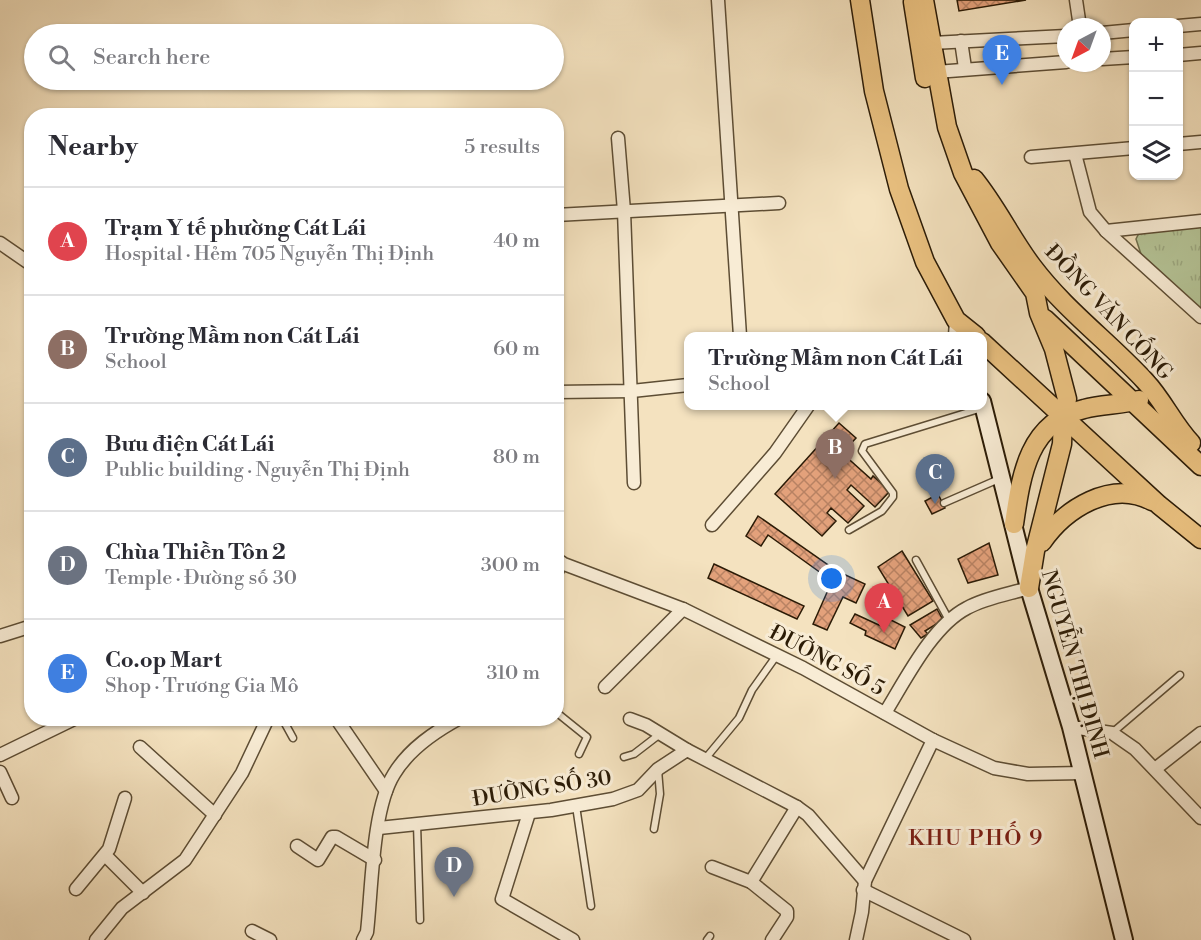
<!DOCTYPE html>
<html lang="en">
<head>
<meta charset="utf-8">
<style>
  :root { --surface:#fff; --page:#f7f7f7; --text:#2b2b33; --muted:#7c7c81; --line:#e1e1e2; --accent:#111827 }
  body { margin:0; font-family:"Libre Bodoni",serif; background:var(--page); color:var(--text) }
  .controls { position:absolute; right:18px; top:18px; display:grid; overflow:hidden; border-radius:12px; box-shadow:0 2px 4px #0004 }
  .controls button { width:54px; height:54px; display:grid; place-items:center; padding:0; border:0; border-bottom:2px solid var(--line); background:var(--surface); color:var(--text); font:30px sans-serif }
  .compass { position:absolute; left:1057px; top:18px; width:54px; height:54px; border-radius:50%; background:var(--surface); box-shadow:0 2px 4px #0004; rotate:221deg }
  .you { position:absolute; left:832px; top:579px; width:21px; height:21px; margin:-15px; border:4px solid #fff; border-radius:50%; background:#1a73e8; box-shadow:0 0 0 9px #1a73e833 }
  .badge { display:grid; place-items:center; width:39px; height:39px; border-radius:50%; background:var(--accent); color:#fff; font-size:20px; font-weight:700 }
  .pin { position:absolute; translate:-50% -50px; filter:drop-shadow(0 2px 3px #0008) }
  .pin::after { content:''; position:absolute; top:32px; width:21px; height:18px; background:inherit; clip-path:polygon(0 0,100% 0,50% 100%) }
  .popup { position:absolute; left:684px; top:332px; width:303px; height:78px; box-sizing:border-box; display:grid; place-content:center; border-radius:12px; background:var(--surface); filter:drop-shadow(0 2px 4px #0005); font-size:20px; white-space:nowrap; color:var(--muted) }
  .popup b { font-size:22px; color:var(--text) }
  .popup::after { content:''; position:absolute; left:50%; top:100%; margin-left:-12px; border:12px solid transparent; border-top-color:var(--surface) }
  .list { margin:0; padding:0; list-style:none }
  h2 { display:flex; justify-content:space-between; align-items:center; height:78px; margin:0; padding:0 24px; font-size:26px }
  h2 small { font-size:20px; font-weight:400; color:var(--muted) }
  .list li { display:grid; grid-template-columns:39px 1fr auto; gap:18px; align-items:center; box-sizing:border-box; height:108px; padding:0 24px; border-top:2px solid var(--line) }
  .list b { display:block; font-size:22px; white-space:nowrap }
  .list p { margin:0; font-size:20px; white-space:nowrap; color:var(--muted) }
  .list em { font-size:20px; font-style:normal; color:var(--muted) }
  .icon { flex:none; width:33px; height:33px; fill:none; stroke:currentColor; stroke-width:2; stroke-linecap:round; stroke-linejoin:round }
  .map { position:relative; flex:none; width:1201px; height:940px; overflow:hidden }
  .search { position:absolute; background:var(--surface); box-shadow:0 2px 4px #0004; left:24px; top:24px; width:540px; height:66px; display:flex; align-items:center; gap:15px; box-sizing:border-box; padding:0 21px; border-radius:33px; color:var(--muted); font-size:22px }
  .panel { position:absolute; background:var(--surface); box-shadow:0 2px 4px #0004; left:24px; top:108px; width:540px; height:618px; border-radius:24px }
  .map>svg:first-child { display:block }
  .park { fill:url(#park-tufts); stroke:#70704e; stroke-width:1.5 }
  .building { fill:url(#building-cross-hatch); stroke:#2b1b06; stroke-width:1.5 }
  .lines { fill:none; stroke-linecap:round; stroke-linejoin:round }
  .lane-casing { stroke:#5d4d34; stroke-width:9 }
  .street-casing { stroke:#5d4d34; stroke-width:15 }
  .secondary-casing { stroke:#2b1b06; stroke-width:20 }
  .primary-casing { stroke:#2b1b06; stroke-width:21 }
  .lane { stroke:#f8ecd5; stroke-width:6 }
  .street { stroke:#f8ecd5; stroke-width:12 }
  .secondary { stroke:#f8ecd5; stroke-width:16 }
  .primary { stroke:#eac180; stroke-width:18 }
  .labels { text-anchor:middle; stroke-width:6; stroke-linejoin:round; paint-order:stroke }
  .street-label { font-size:21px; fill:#2b1b06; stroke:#f8ecd5 }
  .neighbourhood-label { font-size:22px; letter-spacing:1.5px; fill:#7a1f14; stroke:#f8ecd5 }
</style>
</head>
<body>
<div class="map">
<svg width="1201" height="940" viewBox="0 0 1201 940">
  <defs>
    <pattern id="park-tufts" width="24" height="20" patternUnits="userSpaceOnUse" patternTransform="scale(1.5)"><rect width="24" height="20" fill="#b5c497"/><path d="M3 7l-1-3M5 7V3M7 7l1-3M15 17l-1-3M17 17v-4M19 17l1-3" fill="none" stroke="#9ca881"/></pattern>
    <pattern id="building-cross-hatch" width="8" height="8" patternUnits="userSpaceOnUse" patternTransform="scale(1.5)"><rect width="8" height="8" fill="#e3a17b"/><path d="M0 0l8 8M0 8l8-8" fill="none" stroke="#b88263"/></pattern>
  </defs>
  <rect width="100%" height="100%" fill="#f4e2bf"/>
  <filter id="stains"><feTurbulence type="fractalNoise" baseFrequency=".00333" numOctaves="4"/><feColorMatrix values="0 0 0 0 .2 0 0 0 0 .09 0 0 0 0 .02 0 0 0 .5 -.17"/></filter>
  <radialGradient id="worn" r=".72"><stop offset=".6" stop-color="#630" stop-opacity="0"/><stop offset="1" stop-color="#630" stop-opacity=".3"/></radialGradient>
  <path class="park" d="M1201 226V310L1141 254 1136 239 1139 233Z"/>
  <g class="building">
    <path d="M957 0H1026L959 11Z"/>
    <path d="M839 423 856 438 842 453 871 479 873 476 890 491 875 507 851 485 847 490 864 506 848 523 831 508 827 513 836 521 822 536 775 494Z"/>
    <path d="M938 494 945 508 932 514 925 501Z"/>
    <path d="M758 516 837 571 865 584 856 603 843 597 827 630 813 624 832 581 768 535 761 546 746 536Z"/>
    <path d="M989 543 998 575 968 583 958 559Z"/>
    <path d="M902 551 933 601 908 616 878 567Z"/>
    <path d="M714 564 804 606 797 619 708 578Z"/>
    <path d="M937 609 943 620 925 631 928 634 921 638 910 625Z"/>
    <path d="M855 614 881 626 885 617 905 627 895 649 865 635 866 631 850 623Z"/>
  </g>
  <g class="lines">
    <g class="lane-casing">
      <g id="lane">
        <path d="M944 503 999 479"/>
        <path d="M849 530 882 511 893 497V493L862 451 865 444 982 408"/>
        <path d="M916 560 949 620"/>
        <path d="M556 712 587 737 579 754"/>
        <path d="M282 718 293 738"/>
        <path d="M1112 733 1180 675"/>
        <path d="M624 757 634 754 660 734"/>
        <path d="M705 759 739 718 752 690 777 655"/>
        <path d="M576 806 591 906"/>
        <path d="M417 824 420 920"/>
        <path d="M654 829 660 794 658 770"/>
        <path d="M707 940 710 936"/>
      </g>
    </g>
    <g class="street-casing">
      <g id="street">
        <path d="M718 0 740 336"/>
        <path d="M1076 0 1080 27"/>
        <path d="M1178 26 1201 24"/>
        <path d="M1102 33 1134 30"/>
        <path d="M961 41 965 68"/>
        <path d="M932 43 1066 36"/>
        <path d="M1178 55 1201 53"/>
        <path d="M1102 59 1134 57"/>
        <path d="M936 72 1066 62"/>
        <path d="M618 138 624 211 634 483"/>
        <path d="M1178 144 1201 142"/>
        <path d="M1075 154 1090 212 1106 231 1201 317"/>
        <path d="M1031 157 1134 148"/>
        <path d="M556 215 779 203"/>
        <path d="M1106 231 1201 221"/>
        <path d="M0 243 32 265"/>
        <path d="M955 336 956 320"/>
        <path d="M556 392 632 391 688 385"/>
        <path d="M712 525 775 453 808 406"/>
        <path d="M556 561 683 609 803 668 933 740 994 768 1028 774 1083 773"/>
        <path d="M556 574 561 562"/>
        <path d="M0 636 32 626"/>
        <path d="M605 687 683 609"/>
        <path d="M885 713C906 679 932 626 967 608 985 598 1009 594 1029 588"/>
        <path d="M336 718 386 791"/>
        <path d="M630 719 646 725 687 750"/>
        <path d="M1071 727 1112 733 1135 749 1201 818"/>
        <path d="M140 747 215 815"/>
        <path d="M0 755 76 718"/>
        <path d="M1155 769 1201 733"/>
        <path d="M0 772 12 798"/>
        <path d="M529 813 502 899 573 940"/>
        <path d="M379 828 551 810 613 799 638 790 658 769 687 750 797 807 808 815 865 881"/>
        <path d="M297 846 318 860 332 837H336L375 860"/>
        <path d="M105 855 143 893"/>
        <path d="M712 867 751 882 787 911V917L772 940"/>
        <path d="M751 882 797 807"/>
        <path d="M76 889 109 849 125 798"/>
        <path d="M863 890 964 940"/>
        <path d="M252 931 270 940"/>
        <path d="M96 940 122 908 185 860 242 773 268 718"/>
        <path d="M363 940 367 932C372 889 372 809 394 774 409 749 434 732 460 718"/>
        <path d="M856 940 862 912 865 881 933 740"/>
      </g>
    </g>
    <g class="secondary-casing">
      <path id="secondary" d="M982 401 1029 588 1071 727 1124 940"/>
    </g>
    <g class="primary-casing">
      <g id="primary">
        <path d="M860 0 874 91 899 189 925 262 956 320 976 336"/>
        <path d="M924 0 947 127 963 173 1000 243 1035 293 1039 313 1054 349 1067 399 1063 417 1062 444 1035 551 1029 588"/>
        <path d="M913 2 925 78"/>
        <path d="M974 179C996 206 1011 238 1032 266 1065 310 1108 341 1145 381 1163 400 1173 424 1191 443"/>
        <path d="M1045 319 1201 466"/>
        <path d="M982 342 1159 505 1201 539"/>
        <path d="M1014 524C1021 476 1028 422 1084 409 1102 404 1121 405 1139 400"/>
        <path d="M1042 542C1065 509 1111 479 1152 501"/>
      </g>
    </g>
    <use href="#lane" class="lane"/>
    <use href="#street" class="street"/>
    <use href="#secondary" class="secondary"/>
    <use href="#primary" class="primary"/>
  </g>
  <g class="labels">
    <g class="street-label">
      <text transform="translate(1109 312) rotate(47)" y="7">ĐỒNG VĂN CỐNG</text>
      <text transform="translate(827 660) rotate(28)" y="7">ĐƯỜNG SỐ 5</text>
      <text transform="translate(1075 664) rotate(74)" y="7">NGUYỄN THỊ ĐỊNH</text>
      <text transform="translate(542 788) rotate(-9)" y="7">ĐƯỜNG SỐ 30</text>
    </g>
    <g class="neighbourhood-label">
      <text x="976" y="845">KHU PHỐ 9</text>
    </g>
  </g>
  <rect width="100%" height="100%" filter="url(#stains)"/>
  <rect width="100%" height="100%" fill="url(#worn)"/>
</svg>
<div class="controls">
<button>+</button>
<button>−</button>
<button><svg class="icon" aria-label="layers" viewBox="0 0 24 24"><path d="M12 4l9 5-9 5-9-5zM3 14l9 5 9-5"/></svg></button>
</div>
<svg class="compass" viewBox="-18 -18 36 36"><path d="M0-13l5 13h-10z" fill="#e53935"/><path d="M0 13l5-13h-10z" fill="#7c7c81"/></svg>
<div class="you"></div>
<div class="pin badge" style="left:884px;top:633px;background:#e0444e">A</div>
<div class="pin badge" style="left:835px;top:479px;background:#8d6e63">B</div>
<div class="popup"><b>Trường Mầm non Cát Lái</b>School</div>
<div class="pin badge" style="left:935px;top:504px;background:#5c6f8a">C</div>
<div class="pin badge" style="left:454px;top:897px;background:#6b7280">D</div>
<div class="pin badge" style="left:1002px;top:85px;background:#3f7fe0">E</div>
<div class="search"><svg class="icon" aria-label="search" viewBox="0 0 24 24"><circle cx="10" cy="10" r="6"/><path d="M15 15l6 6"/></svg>Search here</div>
<section class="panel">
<h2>Nearby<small>5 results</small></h2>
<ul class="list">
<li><span class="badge" style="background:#e0444e">A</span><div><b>Trạm Y tế phường Cát Lái</b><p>Hospital · Hẻm 705 Nguyễn Thị Định</p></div><em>40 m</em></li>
<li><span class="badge" style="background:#8d6e63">B</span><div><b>Trường Mầm non Cát Lái</b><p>School</p></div><em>60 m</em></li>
<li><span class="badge" style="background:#5c6f8a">C</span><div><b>Bưu điện Cát Lái</b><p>Public building · Nguyễn Thị Định</p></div><em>80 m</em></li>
<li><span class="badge" style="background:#6b7280">D</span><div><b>Chùa Thiền Tôn 2</b><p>Temple · Đường số 30</p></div><em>300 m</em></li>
<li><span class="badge" style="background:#3f7fe0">E</span><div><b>Co.op Mart</b><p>Shop · Trương Gia Mô</p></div><em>310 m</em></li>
</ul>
</section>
</div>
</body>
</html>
